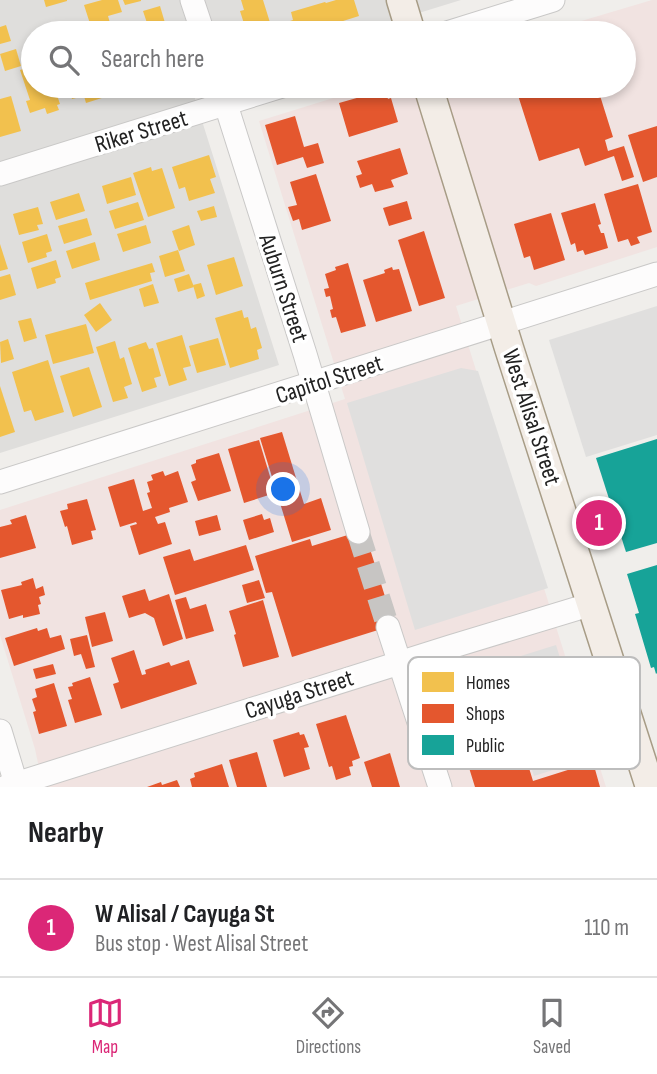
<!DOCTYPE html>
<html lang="en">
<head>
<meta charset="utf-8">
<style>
  :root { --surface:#fff; --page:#f2f2f2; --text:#202124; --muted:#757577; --line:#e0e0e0; --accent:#db2777 }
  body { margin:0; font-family:"Sofia Sans Condensed",sans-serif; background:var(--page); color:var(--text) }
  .you { position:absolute; left:284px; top:490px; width:24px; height:24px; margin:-18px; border:5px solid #fff; border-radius:50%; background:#1a73e8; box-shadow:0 0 0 10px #1a73e833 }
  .badge { display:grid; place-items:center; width:46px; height:46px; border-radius:50%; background:var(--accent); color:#fff; font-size:23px; font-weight:700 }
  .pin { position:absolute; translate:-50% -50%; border:4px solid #fff; box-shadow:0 2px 7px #0006 }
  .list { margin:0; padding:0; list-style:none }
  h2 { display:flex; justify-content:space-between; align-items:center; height:91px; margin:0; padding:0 28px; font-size:30px }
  h2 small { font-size:23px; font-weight:400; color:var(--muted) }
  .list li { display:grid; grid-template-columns:46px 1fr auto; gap:21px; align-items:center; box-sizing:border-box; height:98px; padding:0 28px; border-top:2px solid var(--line) }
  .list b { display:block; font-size:26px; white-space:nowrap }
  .list p { margin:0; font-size:23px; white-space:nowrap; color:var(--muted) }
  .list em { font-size:23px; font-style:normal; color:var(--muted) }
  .icon { flex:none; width:38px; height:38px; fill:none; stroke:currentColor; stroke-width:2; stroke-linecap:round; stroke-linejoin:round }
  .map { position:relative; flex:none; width:657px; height:787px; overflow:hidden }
  .search { position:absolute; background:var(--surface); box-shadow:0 4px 10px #0003; left:21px; right:21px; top:21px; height:77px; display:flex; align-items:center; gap:18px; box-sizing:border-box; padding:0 24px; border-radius:38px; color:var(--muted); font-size:26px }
  .sheet { height:189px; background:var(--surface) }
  nav { display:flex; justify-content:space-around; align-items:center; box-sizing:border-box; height:98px; border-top:2px solid var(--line); background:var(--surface); font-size:19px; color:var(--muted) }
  nav a { display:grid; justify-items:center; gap:4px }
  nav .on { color:var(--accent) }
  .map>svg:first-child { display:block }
  .residential { fill:#dfdedc }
  .commercial { fill:#f1e3e1 }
  .parking { fill:#e0dfde }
  .homes { fill:#f2c14e }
  .shops { fill:#e4572e }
  .public { fill:#17a398 }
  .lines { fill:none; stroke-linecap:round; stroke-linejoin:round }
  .minor-tunnel { stroke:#c7c5c3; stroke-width:23; stroke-dasharray:23 11; stroke-linecap:butt }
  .minor-casing { stroke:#c9c8c7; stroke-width:25 }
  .major-casing { stroke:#a79c86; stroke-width:31 }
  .minor { stroke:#fdfcfc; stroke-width:23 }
  .major { stroke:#f3ede7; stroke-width:28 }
  .labels { text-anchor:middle; stroke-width:7; stroke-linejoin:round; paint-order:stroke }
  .street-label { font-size:24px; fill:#222; stroke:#fff }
  .key { fill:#fff; stroke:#bdbdbd; stroke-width:2 }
  .key-label { font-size:19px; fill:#222 }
</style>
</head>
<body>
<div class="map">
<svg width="657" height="787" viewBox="0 0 657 787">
  <rect width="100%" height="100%" fill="#f0eeeb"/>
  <path class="residential" d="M0 0H461L354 33H33V86H191L279 365 0 453Z"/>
  <path class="commercial" d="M652 0H657V247L536 286 529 283 456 306 606 787H43L35 749 0 635V510L345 399 259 121 372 86H624V33H541Z"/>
  <g class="parking">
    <path d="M657 306V435L586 457 549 340Z"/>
    <path d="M461 368 478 371 548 588 415 630 347 403Z"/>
    <path d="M556 645 591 758 534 776 498 663Z"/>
  </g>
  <g class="homes">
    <path d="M44 0H67V1L46 7Z"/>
    <path d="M102 0H118L122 12 108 16 112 30 100 33H93L84 5Z"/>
    <path d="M123 0H141V1L125 5Z"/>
    <path d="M241 0H263L272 29 277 27 279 33H247L240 11 244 10Z"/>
    <path d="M336 0H354L359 16 305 33H288L284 23 293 20 291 12 325 2 326 3Z"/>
    <path d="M160 6 168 33H116L114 27 128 23 129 28 147 23 143 11Z"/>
    <path d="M6 25 11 41 0 44V27Z"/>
    <path d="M16 49 21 66 5 71 0 54Z"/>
    <path d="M33 66V86H54L60 104 57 105 59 110 47 114 45 108 30 113 26 101 30 100 20 70Z"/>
    <path d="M68 86H102L105 97 86 103 84 96 72 99Z"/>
    <path d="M11 96 21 131 0 137V99Z"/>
    <path d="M209 155 216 177 210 179 215 193 189 201 185 187 179 189 172 167Z"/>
    <path d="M151 167 152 171 162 168 175 208 148 217 133 173Z"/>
    <path d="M131 177 136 195 107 204 102 186Z"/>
    <path d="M79 193 85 211 56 220 50 202Z"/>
    <path d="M138 202 144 220 115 229 109 211Z"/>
    <path d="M214 206 217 217 201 221 197 211Z"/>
    <path d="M38 207 43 224 37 225 39 230 19 235 13 214Z"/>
    <path d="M87 218 92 235 64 244 58 226Z"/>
    <path d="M146 225 151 243 123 252 117 234Z"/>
    <path d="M189 225 195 245 179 251 172 231Z"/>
    <path d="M47 234 52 251 46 253 47 257 28 263 22 242Z"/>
    <path d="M95 242 100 260 72 269 66 251Z"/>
    <path d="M0 244 8 269 0 271Z"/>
    <path d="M178 250 185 271 165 277 159 256Z"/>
    <path d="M234 257 243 286 216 295 207 265Z"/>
    <path d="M56 260 61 277 55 279 56 283 37 289 31 268Z"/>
    <path d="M152 263 155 272 150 273 152 281 90 300 85 283Z"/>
    <path d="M10 274 16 295 0 300V277Z"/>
    <path d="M189 274 194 287 178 292 174 279Z"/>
    <path d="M201 283 205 296 197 299 193 285Z"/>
    <path d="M153 284 159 303 144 307 139 289Z"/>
    <path d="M100 303 112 320 96 332 84 315Z"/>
    <path d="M242 310 244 318 248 317 251 329 256 327 262 348 257 350 259 359 230 368 215 318Z"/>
    <path d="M31 318 37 338 24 342 18 321Z"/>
    <path d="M86 324 94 353 53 364 45 335Z"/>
    <path d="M182 335 191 366 183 368 187 380 169 386 156 343Z"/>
    <path d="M218 338 226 365 197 373 189 346Z"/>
    <path d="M8 339 14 359 1 363 0 342Z"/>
    <path d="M115 341 120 359 124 357 132 384 124 387 128 398 113 402 96 347Z"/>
    <path d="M146 342 149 349 153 348 161 376 154 378 157 387 142 392 128 348Z"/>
    <path d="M48 360 64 412 35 421 31 410 24 412 12 372Z"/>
    <path d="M89 367 102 407 73 417 60 376Z"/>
    <path d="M0 386 15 432 0 437Z"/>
  </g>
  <g class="shops">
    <path d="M577 24 580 33H551Z"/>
    <path d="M515 86H597L613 137 605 140 608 151 624 146 634 177 622 181 614 156 585 166 579 148 539 161Z"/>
    <path d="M385 90 388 99 391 98 398 122 349 137 339 103Z"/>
    <path d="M295 116 304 147 318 143 324 163 307 168 303 157 277 165 265 125Z"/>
    <path d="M657 126V177L643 182 628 135Z"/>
    <path d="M400 148 408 174 391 180 394 187 375 192 372 184 360 188 356 176 362 174 357 161Z"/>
    <path d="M316 174 331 221 302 230 299 219 293 221 288 207 297 205 290 182Z"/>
    <path d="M638 184 652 232 637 237 640 243 631 246 628 239 618 242 604 194Z"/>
    <path d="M407 201 412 219 389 226 383 208Z"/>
    <path d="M595 203 601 224 598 225 601 233H604L608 248 585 255 583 250 577 252 575 243 571 245 561 213Z"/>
    <path d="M551 213 565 260 534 270 530 256 524 258 514 224Z"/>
    <path d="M424 231 445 298 419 306 398 240Z"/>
    <path d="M348 263 366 326 341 333 336 317 332 318 330 310 333 309 330 296 326 297 324 289 329 288 325 274 336 270 335 267Z"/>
    <path d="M392 267 393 270 399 269 412 311 376 322 363 280 385 273 384 270Z"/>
    <path d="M282 432 304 504 321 498 331 530 292 542 260 438Z"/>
    <path d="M259 440 275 493 244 503 228 449Z"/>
    <path d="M219 453 231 491 198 501 191 482 196 480 191 465 196 463V460Z"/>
    <path d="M163 471 165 476 178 471 188 502 169 508 170 512 155 517 158 524 165 522 172 544 139 555 130 526 137 524 136 522 120 527 108 487 134 479 143 511 152 508 147 493 150 492 147 482 153 480 151 475Z"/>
    <path d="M87 499 96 530 91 531 93 539 72 545 67 526 65 527 60 511 68 509 67 504Z"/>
    <path d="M262 514 264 520 270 518 274 532 249 540 243 520Z"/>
    <path d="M26 515 36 548 0 558V527L12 524 10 520Z"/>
    <path d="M217 515 221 530 199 536 195 521Z"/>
    <path d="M364 530 394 625 292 657 272 592 266 593 255 556 310 539 312 546Z"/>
    <path d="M246 545 254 570 175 595 163 557 190 549 194 561Z"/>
    <path d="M33 578 36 589 43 586 45 595 39 597 41 604 38 605 40 614 23 618V615L9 619 1 590 22 585 21 582Z"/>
    <path d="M259 580 265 598 247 603 242 585Z"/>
    <path d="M145 589 149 601 169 594 183 639 163 646 154 618 145 613 129 618 122 596Z"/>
    <path d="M186 597 190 609 206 604 214 631 186 639 175 600Z"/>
    <path d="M263 600 279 657 243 667 234 635 236 634 229 611Z"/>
    <path d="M105 612 113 641 92 647 85 617Z"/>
    <path d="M37 628 38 631 47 628 50 638 61 635 65 649 14 666 5 638Z"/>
    <path d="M87 635 95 667 86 669 81 654 74 656 70 639Z"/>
    <path d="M134 650 142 675 146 674 145 670 169 662 171 666 189 660 197 684 121 709 113 684 119 682 111 658Z"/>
    <path d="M496 661 533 781 593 762 600 787H475L456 726 481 718 467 670Z"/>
    <path d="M53 664 56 674 36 679 33 669Z"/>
    <path d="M90 677 102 715 75 723 68 700 72 699 68 687 73 686 72 683Z"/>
    <path d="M54 683 67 726 39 734 33 712 36 711 32 699 37 697 35 689Z"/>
    <path d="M346 715 360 758 352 761 353 766 349 767 351 775 336 780 332 766 329 767 316 724Z"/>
    <path d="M299 732 300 735 304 734 309 747 304 748 310 769 284 777 273 740Z"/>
    <path d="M257 752 267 787H237L229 760Z"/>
    <path d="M390 753 400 787H372L364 762Z"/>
    <path d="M222 764 229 787H192L190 779 195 777 194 773Z"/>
    <path d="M177 780 180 787H147L161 782 162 785Z"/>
  </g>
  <g class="public">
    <path d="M657 439V543L626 552 596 458Z"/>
    <path d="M657 565V673L656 674 654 667 651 668 635 614 639 613 627 574Z"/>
  </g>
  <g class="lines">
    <path class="minor-tunnel" d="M358 532 388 627"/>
    <g class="minor-casing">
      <g id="minor">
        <path d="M192 0 203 33"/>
        <path d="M447 33 553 0"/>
        <path d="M220 86 305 354 358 532"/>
        <path d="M0 174 282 86"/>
        <path d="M0 482 657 274"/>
        <path d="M388 627 440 787"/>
        <path d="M0 731 17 787"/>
        <path d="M6 787 450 647 592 604"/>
      </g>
    </g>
    <g class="major-casing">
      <g id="major">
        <path d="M401 0 411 33"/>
        <path d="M428 86 509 348 650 787"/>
      </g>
    </g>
    <use href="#minor" class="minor"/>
    <use href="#major" class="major"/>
  </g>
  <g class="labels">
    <g class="street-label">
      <text transform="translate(141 131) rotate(-17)" y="8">Riker Street</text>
      <text transform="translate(284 288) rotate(72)" y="8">Auburn Street</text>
      <text transform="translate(329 379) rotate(-18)" y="8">Capitol Street</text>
      <text transform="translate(532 417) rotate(72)" y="8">West Alisal Street</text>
      <text transform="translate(299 694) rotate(-18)" y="8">Cayuga Street</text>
    </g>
  </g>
  <rect x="408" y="657" width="232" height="112" rx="10" class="key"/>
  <rect x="422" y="672" width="32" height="20" fill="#f2c14e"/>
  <rect x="422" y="704" width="32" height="19" fill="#e4572e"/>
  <rect x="422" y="735" width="32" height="20" fill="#17a398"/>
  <g class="key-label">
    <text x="466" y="689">Homes</text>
    <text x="466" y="720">Shops</text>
    <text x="466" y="752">Public</text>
  </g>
</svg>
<div class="you"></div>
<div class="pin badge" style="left:599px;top:523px">1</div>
<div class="search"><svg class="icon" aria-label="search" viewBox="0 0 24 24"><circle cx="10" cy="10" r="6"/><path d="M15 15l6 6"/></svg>Search here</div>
</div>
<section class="sheet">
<h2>Nearby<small></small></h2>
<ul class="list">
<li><span class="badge">1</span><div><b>W Alisal / Cayuga St</b><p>Bus stop · West Alisal Street</p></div><em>110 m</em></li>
</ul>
</section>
<nav>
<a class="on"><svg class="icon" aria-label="map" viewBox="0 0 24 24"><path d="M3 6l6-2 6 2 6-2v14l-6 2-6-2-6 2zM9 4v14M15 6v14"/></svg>Map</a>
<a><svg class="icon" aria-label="directions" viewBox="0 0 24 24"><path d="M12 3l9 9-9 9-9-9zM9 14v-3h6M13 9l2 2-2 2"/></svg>Directions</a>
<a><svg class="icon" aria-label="saved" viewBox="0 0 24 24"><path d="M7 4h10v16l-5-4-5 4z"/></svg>Saved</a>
</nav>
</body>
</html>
